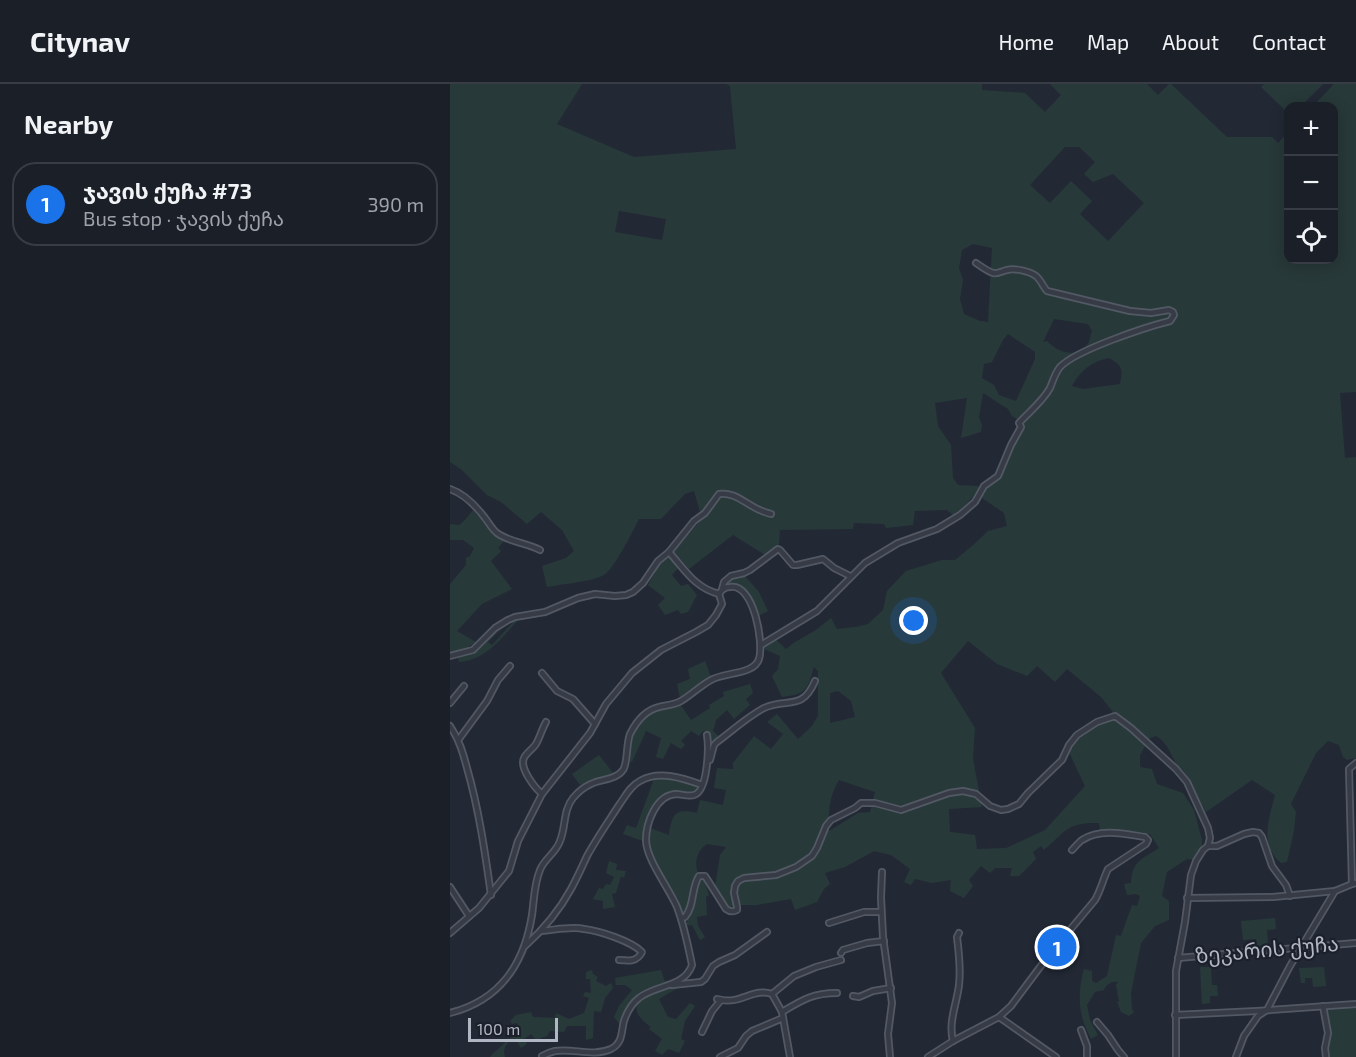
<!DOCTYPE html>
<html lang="en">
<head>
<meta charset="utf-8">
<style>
  :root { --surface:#1a1f28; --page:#272c34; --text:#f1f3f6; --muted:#9fa2a8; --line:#383d45; --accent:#1a73e8 }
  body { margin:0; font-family:"Exo 2","Noto Sans Georgian",sans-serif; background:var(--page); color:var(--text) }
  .controls { position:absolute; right:18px; top:18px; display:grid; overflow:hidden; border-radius:12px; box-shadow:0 3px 15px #0003 }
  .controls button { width:54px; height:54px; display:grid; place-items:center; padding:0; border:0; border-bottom:2px solid var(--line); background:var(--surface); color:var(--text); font:30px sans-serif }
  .scale { position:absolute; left:18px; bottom:15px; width:90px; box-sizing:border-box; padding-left:6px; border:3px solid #b0b6c3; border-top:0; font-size:16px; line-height:21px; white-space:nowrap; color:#b0b6c3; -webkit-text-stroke:4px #1b202b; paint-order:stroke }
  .you { position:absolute; left:464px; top:537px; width:21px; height:21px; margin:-15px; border:4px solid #fff; border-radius:50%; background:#1a73e8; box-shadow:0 0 0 9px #1a73e833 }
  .badge { display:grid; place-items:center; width:39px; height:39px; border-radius:50%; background:var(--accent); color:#fff; font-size:20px; font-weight:700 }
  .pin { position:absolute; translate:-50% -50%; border:3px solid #fff; box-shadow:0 2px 6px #0006 }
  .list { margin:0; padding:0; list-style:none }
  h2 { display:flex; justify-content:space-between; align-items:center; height:78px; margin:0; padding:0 24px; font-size:26px }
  h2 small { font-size:20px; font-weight:400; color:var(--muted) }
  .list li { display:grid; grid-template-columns:39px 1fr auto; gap:18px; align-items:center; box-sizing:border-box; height:84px; margin:0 12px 12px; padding:0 12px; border:2px solid var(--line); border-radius:24px }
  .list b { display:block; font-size:22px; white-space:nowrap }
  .list p { margin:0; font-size:20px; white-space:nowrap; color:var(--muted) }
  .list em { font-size:20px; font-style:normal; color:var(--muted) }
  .icon { flex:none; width:33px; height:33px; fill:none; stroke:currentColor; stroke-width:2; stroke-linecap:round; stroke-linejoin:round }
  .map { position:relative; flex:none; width:906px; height:973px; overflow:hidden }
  header { display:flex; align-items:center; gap:36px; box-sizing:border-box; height:84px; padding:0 30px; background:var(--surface); border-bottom:2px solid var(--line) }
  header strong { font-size:28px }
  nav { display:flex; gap:33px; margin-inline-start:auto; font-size:21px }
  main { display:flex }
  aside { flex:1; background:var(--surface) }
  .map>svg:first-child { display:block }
  .green { fill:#28393a; fill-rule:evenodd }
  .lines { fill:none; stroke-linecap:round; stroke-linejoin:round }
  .minor-casing { stroke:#535964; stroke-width:8 }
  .minor { stroke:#363b46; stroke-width:4.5 }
  .labels { text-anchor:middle; stroke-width:4.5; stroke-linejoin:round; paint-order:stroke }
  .street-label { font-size:21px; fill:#b0b6c3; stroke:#1b202b }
</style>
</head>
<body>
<header>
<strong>Citynav</strong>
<nav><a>Home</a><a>Map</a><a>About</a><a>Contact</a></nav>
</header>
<main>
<aside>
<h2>Nearby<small></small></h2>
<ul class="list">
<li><span class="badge">1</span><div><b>ჯავის ქუჩა #73</b><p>Bus stop · ჯავის ქუჩა</p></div><em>390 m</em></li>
</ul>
</aside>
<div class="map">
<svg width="906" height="973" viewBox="0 0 906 973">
  <rect width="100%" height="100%" fill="#222935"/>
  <g class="green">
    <path d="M0 0H132L107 40 184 73 286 65 280 2 276 0H532V6L575 9 595 28 611 11 600 0H697L708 11 719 0H721L777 53H822L828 59 838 48V176H884V22H863L884 0H906V308L890 309 895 374 906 373V674L897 676 893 673 889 661 878 657 866 669 841 720 846 728 844 746 837 778 831 779C809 761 819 734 825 711L802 696 756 728 733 686C721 679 722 661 706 652L700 654 690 671V683L702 685 707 700 733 709 744 726 752 756V763L745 776 737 775 717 788 712 812 719 817V836L705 842 691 859 681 909 682 925 684 928 679 932 671 928 667 918 669 917 666 901 668 898C661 897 657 900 654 906L645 908 637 921 640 936 648 951 641 955C628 931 627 910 634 885L642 887V897L646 899 657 892 666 851 671 852 682 821 687 822 690 812 686 810 677 811 674 800 681 799C682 777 692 775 709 764L700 750 650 746 649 739C617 738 616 747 594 766L591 762 583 768 586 775 569 792H560L562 784H545L540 789 531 782 519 796 523 802 514 814 500 807 501 796 482 799 465 795 461 801 454 798 460 785 441 771 424 767 395 783 375 789 380 800 374 805 367 818 345 826 341 815 307 821H289L288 819 283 822 278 823 265 803 270 771 276 763 257 760C247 766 244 778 248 789L245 793 242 815 235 831 231 829 228 815 210 788 199 765 198 755 200 744 219 751C222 730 225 724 247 729L250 716 273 721 276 706 264 704 267 684 283 685V679L304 652 321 665 333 650 317 638 327 630 348 655 362 642 368 632V587L364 583C357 606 357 610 332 613L322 592 328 585 330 572 314 565 321 555 324 554 336 565 345 558 366 546 381 534 387 545 406 543 418 540 433 526 437 507 456 487 492 476H505L522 462 538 447 557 442 554 429 532 414 538 402 546 398 550 391 563 361 572 347 573 343 572 338 562 332 558 325 533 309 529 333 532 341 531 348 511 354 517 314 485 319 488 342 501 361 503 394 508 401 529 402C523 415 514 423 503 431L497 426 465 427 463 441 436 444 434 440 404 439 403 445 330 446 329 460 317 472 283 451 239 485 224 467 252 435 244 407 235 410 211 435H189C183 447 164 485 154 491 141 498 112 500 97 503L92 482 116 474 124 467 112 446 91 428 77 440 51 418 37 411 12 386 0 378ZM615 63H629L645 78 634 90 643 98 663 90 694 119 658 157 630 130 642 117 621 97 600 119 580 101ZM169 127 216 135 212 156 165 148ZM523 160 542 164 538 238 530 237 514 230 510 215 513 196 509 184 512 166ZM604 235 638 240 642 247C640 251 640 258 637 261 624 275 608 268 597 257L593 258ZM558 250 585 268V275L566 317 549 311 544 301 532 294 534 280 542 278 553 256ZM659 274C673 282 673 285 670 300L633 305 622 302C630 287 642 277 659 274ZM518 557 547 580 577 592 587 582 605 598 617 585 651 613 663 628 616 662 635 702 595 746 556 764 527 765 525 751 500 748 499 725 532 723 523 675 525 644 491 589ZM388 607 401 617 405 633 380 639V609ZM389 696 425 708 420 728 408 729 379 747C378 729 379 712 389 696Z"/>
    <path d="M814 0H873L851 22H838V29L811 3Z"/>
    <path d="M23 426 42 450 54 457 48 464 51 467 41 477 62 505 32 520 7 547 26 558 14 566 0 568V500L16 481V474L20 472 24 464 13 456H0V440L9 441 15 436Z"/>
    <path d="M217 473 221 474 229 483 222 491 231 502 238 500 247 511 238 528 231 530 228 526 215 531 208 521 215 514 198 501 212 476Z"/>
    <path d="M287 492H295L309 508 318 527 308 532C303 517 294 495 274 502L279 496Z"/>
    <path d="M70 534C52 553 37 576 9 578L8 574C29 568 37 550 56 540L38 558 42 561 64 537Z"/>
    <path d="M255 577 261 593 230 614 227 600 240 595 238 585Z"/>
    <path d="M300 600 303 609 296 615 300 621 284 635 277 626 266 636 263 647 270 653 259 673 261 650 257 647H253L249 652 241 647 231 657 235 661 231 665 221 659 213 675 206 673 211 654 196 647 182 678 179 677C179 657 184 639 203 628 210 624 222 623 230 620L241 636 260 624 259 621 274 612 273 608Z"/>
    <path d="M149 671 163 689 136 698 130 701 122 690Z"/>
    <path d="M212 694H225L245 701 248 706 246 709C238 711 231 708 223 708 201 709 195 739 193 757L173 750 177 741 186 744 204 695Z"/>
    <path d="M159 777 167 780 166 786 176 787 174 794 171 792 166 809 162 810 165 823 153 825V817L143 815 149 804 153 805 156 800 160 801 164 793 156 789Z"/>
    <path d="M252 795 254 796 259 811 256 813 257 831 247 833 248 842 255 853 250 856 242 841 235 842 245 820 248 797Z"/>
    <path d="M825 834 826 845 817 846 818 861 807 862 806 855 793 856 791 837Z"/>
    <path d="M750 883H761L762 901H767L768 912H760V919L752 920Z"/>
    <path d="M874 883 876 902 863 903 862 894H855V899H851L849 884Z"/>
    <path d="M142 886 143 890 148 893 146 897 156 902 161 899 163 904 155 914 151 928 144 927 143 954 136 956V942H117L114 948 100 947 97 952 86 956 81 950 74 955 77 960 71 964 65 954C57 958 52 964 55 973H40C42 970 44 968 47 966 55 959 61 952 71 947L67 939 62 940 60 937 66 931 81 928 83 933 105 934 106 929 119 935 134 929 139 914 133 912 135 908 141 909 140 895H136V888Z"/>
    <path d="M211 886 215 898C187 910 178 911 171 942L164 933 169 922 182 906 175 901H166L165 894Z"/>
    <path d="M229 903 209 915 218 933 226 935 240 919 245 922 235 937 231 955 235 957 229 969 218 965 212 971 205 967 212 955 199 945 201 943C165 918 205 904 229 903Z"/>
    <path d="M906 923V973H880L878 959 881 945 877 925Z"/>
  </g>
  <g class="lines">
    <g class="minor-casing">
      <g id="minor">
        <path d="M0 405C15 410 26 422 35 434 39 439 42 445 47 449 59 458 77 459 90 466"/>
        <path d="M219 468C235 486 245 504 269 510"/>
        <path d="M272 505 274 498 281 492 294 489 300 486 328 465 330 466 343 481H347L373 475 384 484 400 492"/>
        <path d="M311 561 367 527 415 479 448 459 487 445 510 431 525 418 534 402 548 392 561 361 571 343 569 339C579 328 593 317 600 304 603 297 605 289 610 283 626 266 696 243 720 237L724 231 723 228 719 226 701 229 680 227 597 207C593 203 591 196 586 192 579 187 565 184 557 186 552 187 549 190 543 189 537 187 532 183 526 179"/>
        <path d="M0 572 23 566 45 544 58 536 65 533 95 528 128 514 145 510 165 512 176 511 183 508 193 499 208 477 219 468 244 437 255 429 269 410C282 408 291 416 302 422 308 426 314 428 321 430"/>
        <path d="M92 589 107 607 123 615 145 640"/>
        <path d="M0 619 14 602"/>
        <path d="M0 642C9 655 13 669 17 684 29 726 35 768 41 811"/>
        <path d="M9 655 37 617 48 596 60 582"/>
        <path d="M260 676 264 661 267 658C282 647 297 633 314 624 337 613 352 628 365 597"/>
        <path d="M92 710C85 704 69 684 74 674 76 669 83 665 86 660 90 653 92 645 96 638"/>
        <path d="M432 788 431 814 433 853 442 919 438 950 440 973"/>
        <path d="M902 800 899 685 906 679"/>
        <path d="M0 803 19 832"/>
        <path d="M737 814 823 813 885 807 902 800 906 799"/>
        <path d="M231 834 235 833C245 821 241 804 249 792H255L276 825C280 828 283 828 287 826V823L284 809 285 802 288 797 294 794 326 791 346 783 362 772 367 764 376 742 381 736 405 724 411 719H425L451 726 499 709 513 707 526 710 540 722 551 726 558 725 569 720 578 709 612 676 619 661 627 651 647 638 665 632 681 644 726 685 737 698 758 744 760 754 758 762"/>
        <path d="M379 839 414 828H431"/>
        <path d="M91 847C105 846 121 842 134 845 150 847 181 857 192 868 187 878 179 877 169 876"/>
        <path d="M0 849 29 824 59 787 68 757 92 710 140 649 156 620 182 589 211 566 246 548 258 541 266 531 272 520 269 510"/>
        <path d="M75 862C94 845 109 827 121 805 127 794 132 783 137 772 147 754 158 738 169 721 175 713 180 702 190 697 209 686 233 694 252 701"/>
        <path d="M391 869 393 866 417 859 434 857"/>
        <path d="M728 874 906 859"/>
        <path d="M222 901 251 898 255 895 263 882 269 878 285 871 317 848"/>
        <path d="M322 910 344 892 366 883 391 876"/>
        <path d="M403 912 409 913 423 907 441 904"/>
        <path d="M267 915C290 922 303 903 322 910L332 928 340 973"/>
        <path d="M873 922 878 949 875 964 876 973"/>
        <path d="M332 928C352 916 363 909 387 909"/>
        <path d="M0 929C50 916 74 881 82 831 84 817 84 800 90 786 94 775 106 769 110 757 116 743 113 726 123 714 128 708 134 703 141 700 151 695 166 696 173 686 178 679 176 660 180 650 186 638 196 626 209 623 217 621 224 621 231 617 241 611 250 602 261 596 274 588 304 591 309 575 314 559 304 499 280 503 275 503 272 505 269 510"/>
        <path d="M725 931 807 927 906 920"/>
        <path d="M549 933 606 973"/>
        <path d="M647 938 658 951 668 966 674 973"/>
        <path d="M631 946 637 962V973"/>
        <path d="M252 948 262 927 271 916"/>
        <path d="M503 957C498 938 507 919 509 901 511 885 509 869 507 853L509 849"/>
        <path d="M92 972C96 970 101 968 105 967 123 964 143 973 161 965 173 959 171 948 174 937 177 928 181 920 189 914 205 901 235 903 242 881 238 861 234 841 227 823 219 804 196 775 196 756 196 739 206 711 226 710 232 710 238 713 244 711 258 707 259 663 257 651"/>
        <path d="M270 973 288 964 296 952 302 947 333 934"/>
        <path d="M478 973 503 957 549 933 561 922 599 871 645 816C651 806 653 795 658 785L696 760 698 756 695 753C675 750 651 744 632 756 629 758 625 763 622 766"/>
        <path d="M726 973V887L735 838 741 791 746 777 753 766 758 762H767L794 750 803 748 809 749 812 753 822 782 836 801 840 812"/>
        <path d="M786 973 794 952 808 932 817 926 840 882 885 807"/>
      </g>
    </g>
    <use href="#minor" class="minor"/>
  </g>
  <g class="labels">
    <g class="street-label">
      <text transform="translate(817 866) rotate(-5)" y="7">ზეკარის ქუჩა</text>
    </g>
  </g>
</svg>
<div class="controls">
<button>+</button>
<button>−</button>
<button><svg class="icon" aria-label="locate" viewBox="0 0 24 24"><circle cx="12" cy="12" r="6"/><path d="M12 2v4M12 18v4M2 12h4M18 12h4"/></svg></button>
</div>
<div class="scale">100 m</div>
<div class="you"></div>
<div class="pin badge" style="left:607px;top:863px">1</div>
</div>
</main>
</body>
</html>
